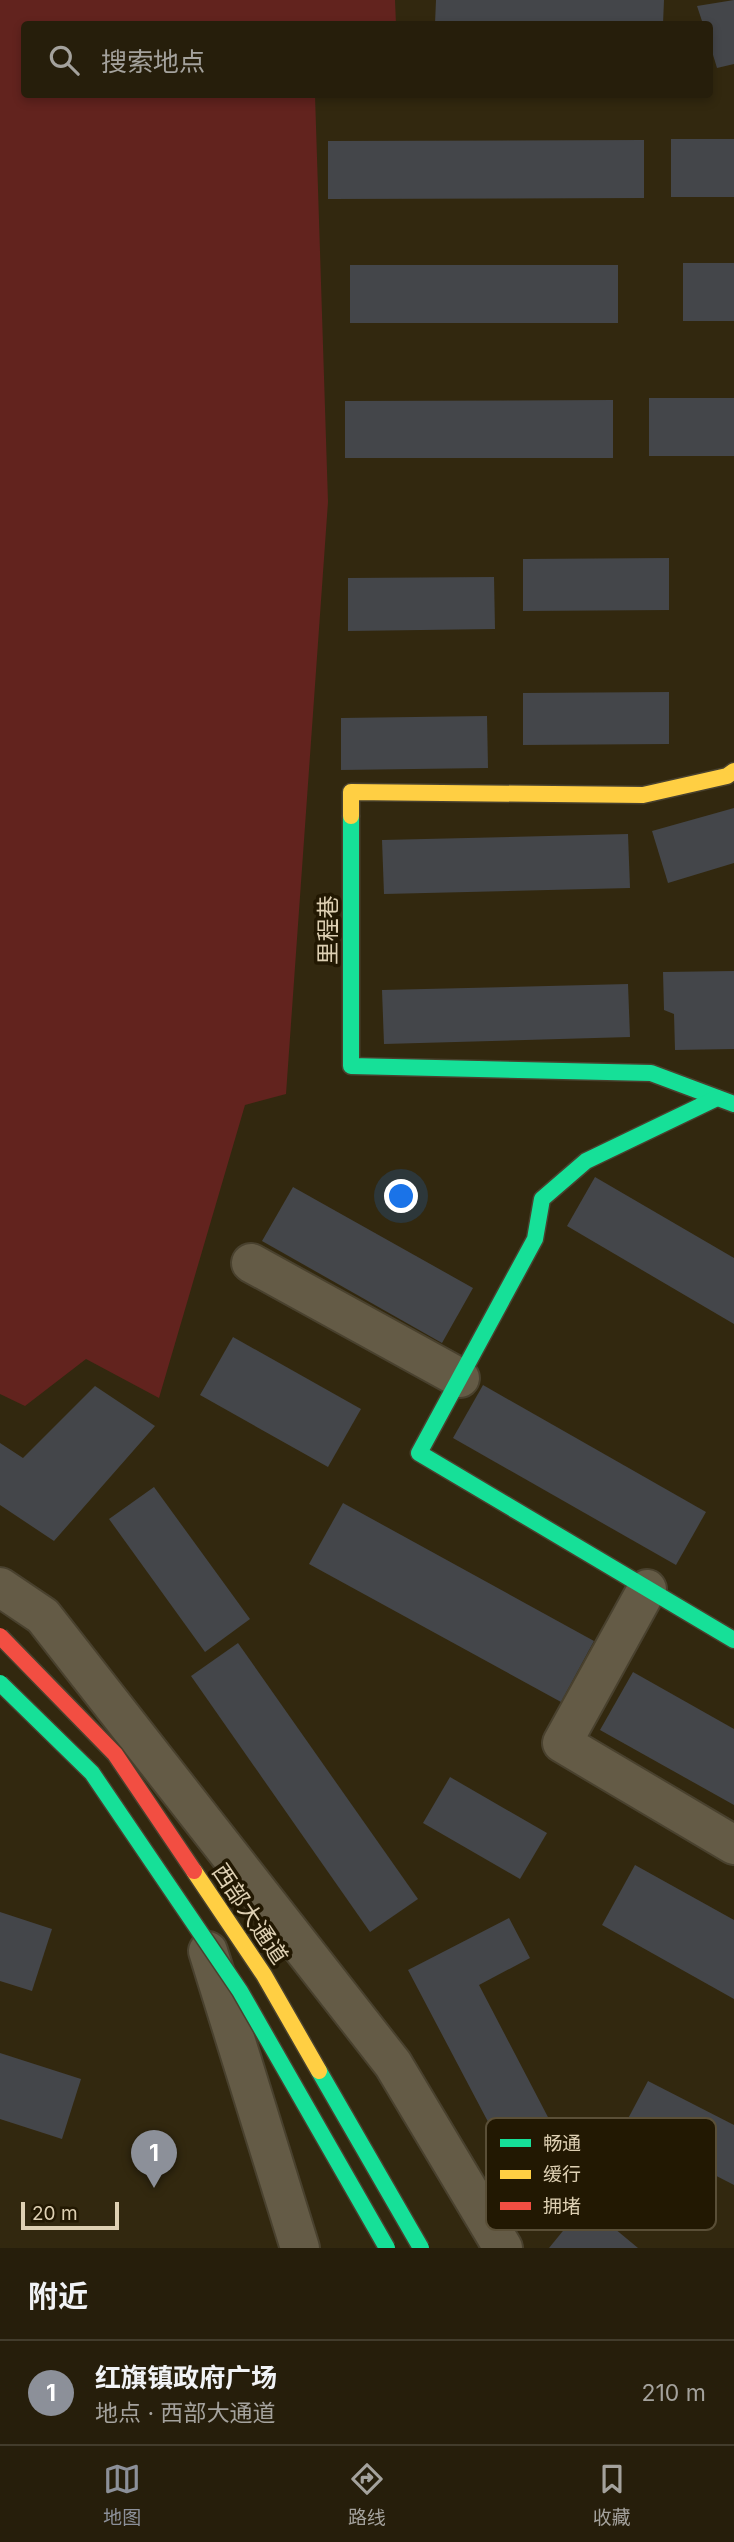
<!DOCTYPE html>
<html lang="zh">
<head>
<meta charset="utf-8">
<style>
  :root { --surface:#261e0b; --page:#2e2714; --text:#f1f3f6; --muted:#a4a29d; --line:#423c2c; --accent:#8c9099 }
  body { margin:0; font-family:Inter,"Noto Sans SC",sans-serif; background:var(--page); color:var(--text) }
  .scale { position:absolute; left:21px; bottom:18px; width:98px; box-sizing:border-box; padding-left:7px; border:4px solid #ded0b3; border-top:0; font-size:19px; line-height:24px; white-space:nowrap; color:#ded0b3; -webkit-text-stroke:5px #221802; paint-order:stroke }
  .you { position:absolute; left:402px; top:1197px; width:24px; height:24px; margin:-18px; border:5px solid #fff; border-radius:50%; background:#1a73e8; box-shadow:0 0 0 10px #1a73e833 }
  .badge { display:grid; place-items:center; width:46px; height:46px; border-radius:50%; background:var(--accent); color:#fff; font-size:23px; font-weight:700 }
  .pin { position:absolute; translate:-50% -58px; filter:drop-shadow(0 2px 4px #0008) }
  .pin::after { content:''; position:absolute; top:37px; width:24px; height:21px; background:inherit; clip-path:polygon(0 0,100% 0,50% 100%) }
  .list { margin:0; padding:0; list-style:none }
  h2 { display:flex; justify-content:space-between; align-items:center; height:91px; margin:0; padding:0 28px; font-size:30px }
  h2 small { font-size:23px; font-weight:400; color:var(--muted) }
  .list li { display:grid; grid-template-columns:46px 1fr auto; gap:21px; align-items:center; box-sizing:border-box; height:105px; padding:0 28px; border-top:2px solid var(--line) }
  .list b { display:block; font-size:26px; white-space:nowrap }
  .list p { margin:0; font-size:23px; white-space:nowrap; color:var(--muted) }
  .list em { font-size:23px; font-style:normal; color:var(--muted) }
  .icon { flex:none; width:38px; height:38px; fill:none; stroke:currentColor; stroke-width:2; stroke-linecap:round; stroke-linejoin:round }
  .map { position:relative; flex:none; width:734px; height:2248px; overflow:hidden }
  .search { position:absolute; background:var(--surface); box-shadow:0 4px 10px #0003; left:21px; right:21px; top:21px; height:77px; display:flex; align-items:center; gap:18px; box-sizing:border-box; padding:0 24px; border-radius:7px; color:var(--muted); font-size:26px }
  .sheet { height:196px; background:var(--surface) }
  nav { display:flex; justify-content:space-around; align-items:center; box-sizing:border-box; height:98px; border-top:2px solid var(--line); background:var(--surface); font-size:19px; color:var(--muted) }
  nav a { display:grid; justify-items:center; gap:4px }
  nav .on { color:var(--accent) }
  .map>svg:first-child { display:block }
  .green { fill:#62231e }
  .building { fill:#44464a }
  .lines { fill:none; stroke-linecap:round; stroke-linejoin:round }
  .street-casing { stroke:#49412e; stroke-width:42 }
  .fast-casing { stroke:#49412e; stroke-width:19 }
  .slow-casing { stroke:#49412e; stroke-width:19 }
  .street { stroke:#645b46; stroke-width:38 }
  .fast { stroke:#16e098; stroke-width:16 }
  .slow { stroke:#ffcf43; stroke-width:16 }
  .fast-bridge-casing { stroke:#49412e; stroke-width:19; stroke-linecap:butt }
  .slow-bridge-casing { stroke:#49412e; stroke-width:19; stroke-linecap:butt }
  .jam-bridge-casing { stroke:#49412e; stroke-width:19; stroke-linecap:butt }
  .fast-bridge { stroke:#16e098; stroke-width:16 }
  .slow-bridge { stroke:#ffcf43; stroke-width:16 }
  .jam-bridge { stroke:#f24e42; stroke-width:16 }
  .labels { text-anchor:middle; stroke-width:7; stroke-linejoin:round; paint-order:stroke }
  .street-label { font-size:23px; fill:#ded0b3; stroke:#221802 }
  .key { fill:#221802; stroke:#5a4f37; stroke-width:2 }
  .key-label { font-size:19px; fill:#ded0b3 }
</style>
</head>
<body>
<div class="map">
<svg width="734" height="2248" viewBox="0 0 734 2248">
  <rect width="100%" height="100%" fill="#32280f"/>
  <path class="green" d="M0 0H395L396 24H24V94L315 95 328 502 286 1094 245 1105 159 1398 86 1359 25 1406 0 1394Z"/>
  <g class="building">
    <path d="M436 0H664L663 24H435Z"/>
    <path d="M734 0V64L717 68 710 45V24H703L697 6Z"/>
    <rect x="671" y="139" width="63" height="58"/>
    <path d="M644 140V198L328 199V141Z"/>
    <rect x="683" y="263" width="51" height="58"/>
    <rect x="350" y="265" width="268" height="58"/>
    <rect x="649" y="398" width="85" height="58"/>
    <path d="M613 400V458H345V401Z"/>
    <path d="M669 558V610L523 611V559Z"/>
    <path d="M494 577 495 629 348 631V578Z"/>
    <path d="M669 692V744L523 745V693Z"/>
    <path d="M487 716 488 768 341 770V718Z"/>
    <path d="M734 808V863L668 883 652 831Z"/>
    <path d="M628 834 630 888 384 894 382 840Z"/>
    <path d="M734 971V1049L675 1050 674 1014 664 1010 663 972Z"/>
    <path d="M628 984 630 1037 384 1044 382 990Z"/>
    <path d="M595 1177 734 1258V1324L567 1226Z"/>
    <path d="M293 1187 473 1288 442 1343 262 1241Z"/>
    <path d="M233 1337 361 1409 328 1467 200 1395Z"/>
    <path d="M483 1385 706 1512 676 1565 453 1438Z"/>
    <path d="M95 1386 155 1426 54 1541 0 1505V1443L23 1458Z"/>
    <path d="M154 1487 250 1619 205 1652 109 1519Z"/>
    <path d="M343 1503 594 1641 561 1702 309 1564Z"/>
    <path d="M238 1643 418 1899 370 1932 191 1676Z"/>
    <path d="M633 1672 734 1729V1805L600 1730Z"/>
    <path d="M450 1777 547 1833 520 1879 423 1823Z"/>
    <path d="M635 1865 734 1920V1999L602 1925Z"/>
    <path d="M0 1912 52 1929 32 1991 0 1981Z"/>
    <path d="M509 1918 530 1958 479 1985 574 2167 525 2192 408 1970Z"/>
    <path d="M0 2053 81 2079 62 2139 0 2119Z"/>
    <path d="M648 2081 734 2125V2185L623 2128Z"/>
    <path d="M585 2204 638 2248H549Z"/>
  </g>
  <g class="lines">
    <g class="street-casing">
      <g id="street">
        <path d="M251 1263 460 1378"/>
        <path d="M0 1587 43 1616 393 2064 503 2248"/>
        <path d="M647 1589 562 1743 734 1845"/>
        <path d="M208 1951 300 2248"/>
      </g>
    </g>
    <g class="fast-casing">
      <g id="fast">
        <path d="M351 816V1066L651 1073 734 1104"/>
        <path d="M717 1098 586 1161 542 1199 535 1239 419 1453 734 1640"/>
      </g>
    </g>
    <g class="slow-casing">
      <path id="slow" d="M351 816V792L643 795 727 776 734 771"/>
    </g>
    <use href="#street" class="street"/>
    <use href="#fast" class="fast"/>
    <use href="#slow" class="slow"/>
    <g class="fast-bridge-casing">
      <g id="fast-bridge">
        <path d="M0 1683 92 1773 240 1991 387 2248"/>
        <path d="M319 2071 421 2248"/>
      </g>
    </g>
    <g class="slow-bridge-casing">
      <path id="slow-bridge" d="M194 1871 264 1975 319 2071"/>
    </g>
    <g class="jam-bridge-casing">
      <path id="jam-bridge" d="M0 1636 115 1754 194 1871"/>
    </g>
    <use href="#fast-bridge" class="fast-bridge"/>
    <use href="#slow-bridge" class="slow-bridge"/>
    <use href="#jam-bridge" class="jam-bridge"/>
  </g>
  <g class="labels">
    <g class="street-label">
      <text transform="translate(328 930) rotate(-90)" y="8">里程巷</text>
      <text transform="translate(250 1914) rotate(56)" y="8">西部大通道</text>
    </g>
  </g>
  <rect x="486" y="2118" width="230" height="112" rx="10" class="key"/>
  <rect x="500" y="2139" width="31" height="8" fill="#16e098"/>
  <rect x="500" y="2170" width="31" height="9" fill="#ffcf43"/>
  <rect x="500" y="2202" width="31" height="8" fill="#f24e42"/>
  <g class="key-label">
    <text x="543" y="2150">畅通</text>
    <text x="543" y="2181">缓行</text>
    <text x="543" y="2213">拥堵</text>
  </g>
</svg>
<div class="scale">20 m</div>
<div class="you"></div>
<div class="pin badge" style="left:154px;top:2188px">1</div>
<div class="search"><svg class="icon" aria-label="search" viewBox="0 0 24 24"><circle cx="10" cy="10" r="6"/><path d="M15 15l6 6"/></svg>搜索地点</div>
</div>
<section class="sheet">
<h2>附近<small></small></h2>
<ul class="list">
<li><span class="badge">1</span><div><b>红旗镇政府广场</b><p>地点 · 西部大通道</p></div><em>210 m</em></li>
</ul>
</section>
<nav>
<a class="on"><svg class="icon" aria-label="map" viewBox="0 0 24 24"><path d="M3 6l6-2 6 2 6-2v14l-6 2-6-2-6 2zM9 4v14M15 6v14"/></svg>地图</a>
<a><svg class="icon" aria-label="directions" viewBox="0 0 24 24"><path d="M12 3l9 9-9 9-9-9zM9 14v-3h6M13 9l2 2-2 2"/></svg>路线</a>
<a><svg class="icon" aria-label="saved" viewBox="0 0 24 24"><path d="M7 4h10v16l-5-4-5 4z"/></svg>收藏</a>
</nav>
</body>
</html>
